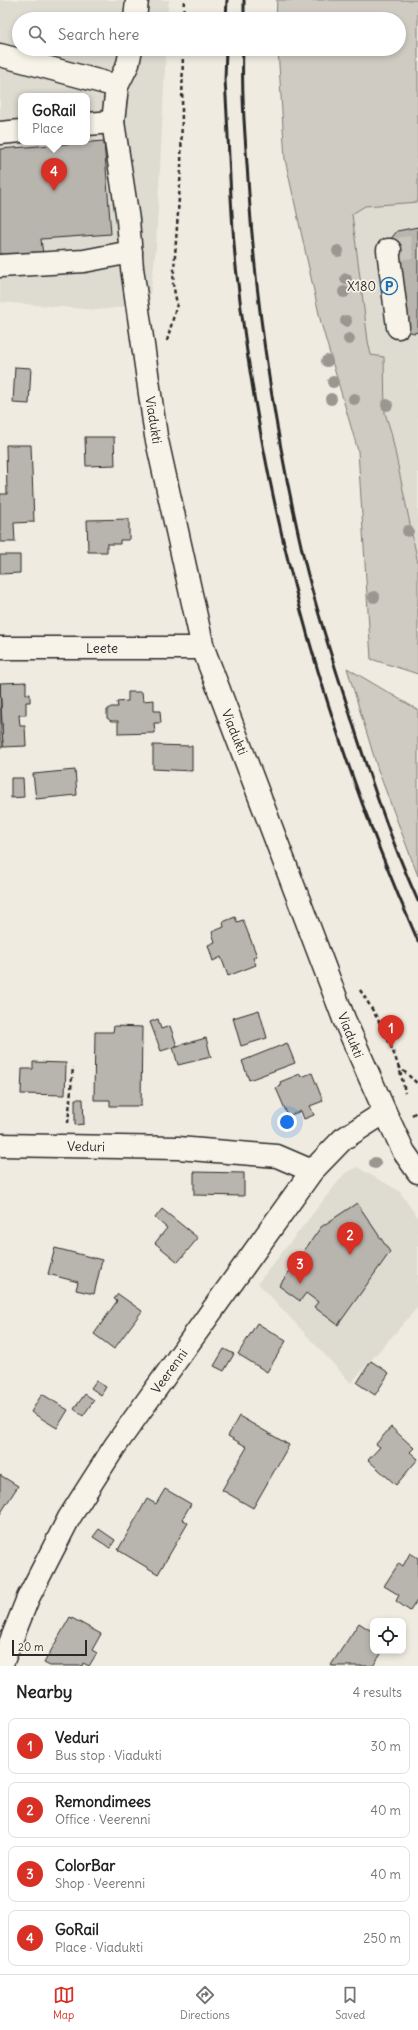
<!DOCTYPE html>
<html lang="en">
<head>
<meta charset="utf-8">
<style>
  :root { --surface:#fff; --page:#f6f6f6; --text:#222; --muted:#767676; --line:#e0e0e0; --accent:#d93025 }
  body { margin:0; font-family:Delius,sans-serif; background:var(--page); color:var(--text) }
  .controls { position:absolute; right:12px; bottom:12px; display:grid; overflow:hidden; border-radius:8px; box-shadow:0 2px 6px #0003 }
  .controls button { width:36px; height:36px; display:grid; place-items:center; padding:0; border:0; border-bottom:1px solid var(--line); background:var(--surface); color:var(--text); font:20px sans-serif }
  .scale { position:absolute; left:12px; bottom:10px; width:75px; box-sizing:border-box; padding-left:4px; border:2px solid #2b2b2b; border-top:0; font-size:11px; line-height:14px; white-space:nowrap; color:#2b2b2b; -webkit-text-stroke:3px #f7f3e8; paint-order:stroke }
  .you { position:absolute; left:287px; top:1122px; width:14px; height:14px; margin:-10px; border:3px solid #fff; border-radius:50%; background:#1a73e8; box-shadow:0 0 0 6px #1a73e833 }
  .badge { display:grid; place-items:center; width:26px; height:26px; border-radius:50%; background:var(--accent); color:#fff; font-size:13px; font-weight:700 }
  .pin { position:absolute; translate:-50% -33px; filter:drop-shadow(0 1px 2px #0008) }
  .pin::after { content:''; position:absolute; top:21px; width:14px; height:12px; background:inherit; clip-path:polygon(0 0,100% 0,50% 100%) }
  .popup { position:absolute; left:18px; top:93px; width:72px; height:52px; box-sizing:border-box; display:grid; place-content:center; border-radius:8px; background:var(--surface); filter:drop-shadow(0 1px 3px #0005); font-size:13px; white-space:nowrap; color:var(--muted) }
  .popup b { font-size:15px; color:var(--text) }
  .popup::after { content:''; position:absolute; left:50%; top:100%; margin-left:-8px; border:8px solid transparent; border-top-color:var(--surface) }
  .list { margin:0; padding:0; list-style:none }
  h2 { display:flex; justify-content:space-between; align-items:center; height:52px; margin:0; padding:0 16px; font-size:17px }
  h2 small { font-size:13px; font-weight:400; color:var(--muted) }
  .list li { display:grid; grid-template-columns:26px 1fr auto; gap:12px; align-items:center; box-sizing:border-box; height:56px; margin:0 8px 8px; padding:0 8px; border:1px solid var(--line); border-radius:8px }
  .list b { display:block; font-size:15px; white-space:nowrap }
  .list p { margin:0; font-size:13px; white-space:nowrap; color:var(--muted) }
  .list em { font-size:13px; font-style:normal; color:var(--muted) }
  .icon { flex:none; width:22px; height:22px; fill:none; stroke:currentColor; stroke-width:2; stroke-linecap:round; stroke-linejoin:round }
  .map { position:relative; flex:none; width:418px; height:1666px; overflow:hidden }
  .search { position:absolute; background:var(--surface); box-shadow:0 2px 6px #0003; left:12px; right:12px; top:12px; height:44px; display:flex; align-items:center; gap:10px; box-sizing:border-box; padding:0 14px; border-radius:22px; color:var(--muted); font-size:15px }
  .sheet { height:308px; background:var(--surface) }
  nav { display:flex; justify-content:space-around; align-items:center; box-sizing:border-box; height:56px; border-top:1px solid var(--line); background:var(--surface); font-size:11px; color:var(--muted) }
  nav a { display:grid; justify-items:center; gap:2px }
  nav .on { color:var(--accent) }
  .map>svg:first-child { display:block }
  .built { fill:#dedbd1; fill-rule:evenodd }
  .green { fill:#cfcbc2; stroke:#7d7b76 }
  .building { fill:#b8b5ae; stroke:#2b2b2b }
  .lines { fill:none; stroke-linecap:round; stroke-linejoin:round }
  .minor-tunnel { stroke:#c8c5bc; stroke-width:22; stroke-dasharray:22 11; stroke-linecap:butt }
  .minor-casing { stroke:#2b2b2b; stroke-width:25 }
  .path { stroke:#2b2b2b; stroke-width:2.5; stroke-dasharray:4 3; stroke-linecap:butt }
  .minor { stroke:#f7f3e8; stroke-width:22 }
  .rail { stroke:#2b2b2b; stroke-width:3 }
  .tree { fill:#9a9791 }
  .labels { text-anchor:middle; stroke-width:3.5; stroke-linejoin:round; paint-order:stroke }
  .poi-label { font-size:13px; fill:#2b2b2b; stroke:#f7f3e8; text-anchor:end }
  .street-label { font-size:13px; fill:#2b2b2b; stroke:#f7f3e8 }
</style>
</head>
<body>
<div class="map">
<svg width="418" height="1666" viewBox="0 0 418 1666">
  <rect width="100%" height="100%" fill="#efebe0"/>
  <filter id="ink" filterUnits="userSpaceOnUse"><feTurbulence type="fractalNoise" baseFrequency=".025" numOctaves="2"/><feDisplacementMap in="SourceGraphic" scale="8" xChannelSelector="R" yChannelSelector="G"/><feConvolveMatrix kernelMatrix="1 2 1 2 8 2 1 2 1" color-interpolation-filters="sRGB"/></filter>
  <g filter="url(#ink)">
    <g class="built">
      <path d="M0 0H169L167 19H19V49H166L156 247 149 304 97 310 0 302ZM21 96H87V142H21Z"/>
      <path d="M418 202V563L391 432 385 413 384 357 371 355 368 341 352 214 365 206Z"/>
      <path d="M357 1167 399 1191 418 1218V1307L351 1383 258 1283 345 1173Z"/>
    </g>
    <g class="green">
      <path d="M277 0H418V202L365 206 352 214 368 341 371 355 384 357 385 413 391 432 418 563V674L371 659 358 451 321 323 285 159 278 49H399V19H276Z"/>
      <path d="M347 668 418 710V876L378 770Z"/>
    </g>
    <g class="building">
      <path d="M104 141 111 234 41 239 43 254 0 257V149Z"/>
      <path d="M418 227V332L414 333 404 330 390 240 397 231Z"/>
      <path d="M15 367 31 368 29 404 13 403Z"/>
      <path d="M85 437H114L115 465 86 466Z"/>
      <path d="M6 445H31L34 522 14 523 15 542H0V494H7Z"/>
      <path d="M129 519V540H120V544H107V552H88L87 520Z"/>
      <path d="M0 555H20V573L0 574Z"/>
      <path d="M26 682V694H30V702H26V715H19L20 726H25L26 746 3 747 0 683Z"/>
      <path d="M0 683 3 747H0Z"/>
      <path d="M128 692H142L143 701 154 700V711H160L161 723H154L155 733 118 734V721H111L107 718V710L111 707H118L117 702 128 701Z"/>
      <path d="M153 745 192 746V771L153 769Z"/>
      <path d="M75 770 77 795 36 799 33 774Z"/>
      <path d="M11 778H23L24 797 11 798Z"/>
      <path d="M235 917 237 922 243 920 257 956 253 958 256 965 228 976 221 957 213 961 208 945 215 942 212 932 224 927 223 922Z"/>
      <path d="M259 1010 267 1038 241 1046 233 1018Z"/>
      <path d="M158 1019 161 1029 170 1026 177 1046 161 1051 150 1022Z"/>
      <path d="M114 1026 142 1027 141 1106H110V1100H94L95 1032H113Z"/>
      <path d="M206 1038 211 1057 178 1065 173 1047Z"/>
      <path d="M287 1043 295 1063 249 1080 242 1061Z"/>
      <path d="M33 1062 66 1063 65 1095 21 1094 22 1069H33Z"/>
      <path d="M312 1073 323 1101 310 1106 314 1115 304 1119 301 1111 288 1116 276 1088 281 1086 280 1082 300 1074 301 1077Z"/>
      <path d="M75 1099H83L84 1124 75 1125Z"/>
      <path d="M194 1172 244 1173V1196L194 1195Z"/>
      <path d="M357 1203 390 1252 338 1325 314 1307 318 1302 306 1293 300 1301 279 1286 321 1227Z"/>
      <path d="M162 1209 198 1238 178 1262 155 1243 167 1228 155 1218Z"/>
      <path d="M55 1248 102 1260 94 1294 76 1290 78 1282 48 1274Z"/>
      <path d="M118 1294 142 1311 114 1349 94 1334 117 1301 114 1299Z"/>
      <path d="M257 1323 286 1341 267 1372 238 1354Z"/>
      <path d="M224 1349 234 1354 224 1371 214 1366Z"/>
      <path d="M371 1361 389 1373 375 1395 357 1383Z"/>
      <path d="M96 1381 106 1387 101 1395 91 1388Z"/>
      <path d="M42 1394 68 1410 57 1428 31 1412Z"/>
      <path d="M85 1394 94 1400 83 1416 74 1409Z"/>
      <path d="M239 1416 289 1445 253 1508 222 1490 247 1447 228 1436Z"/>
      <path d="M391 1427 414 1448 410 1452 418 1459 396 1485 368 1460 380 1447 376 1444Z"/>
      <path d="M0 1475 18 1486 0 1514Z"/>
      <path d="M165 1489 191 1504 182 1519 188 1523 158 1574 118 1550 147 1499 156 1504Z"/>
      <path d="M99 1529 115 1540 110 1548 93 1537Z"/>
      <path d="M410 1553 418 1558V1599L410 1611 396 1601 399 1595 384 1586 399 1563 403 1566Z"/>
      <path d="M70 1617 101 1634 92 1650 97 1653 89 1666 83 1663 82 1666H50L44 1663Z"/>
      <path d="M359 1623 373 1632V1651H383L373 1666H332L331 1665Z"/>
    </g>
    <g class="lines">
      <path class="minor-tunnel" d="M390 250 418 246"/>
      <g class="minor-casing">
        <g id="minor">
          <path d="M135 19 137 0"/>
          <path d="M131 49 128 64 117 86 113 122 128 220 132 268 156 436 203 648 344 1019 385 1112 404 1152 418 1172"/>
          <path d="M0 55 117 86"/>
          <path d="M87 124 113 122"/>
          <path d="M0 133 21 131"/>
          <path d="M390 250H388L398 327"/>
          <path d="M0 266 84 261 131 252"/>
          <path d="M0 648H203"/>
          <path d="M0 1145 178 1148 277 1156 312 1171"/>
          <path d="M1 1666 28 1598 69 1518 115 1446 312 1171 343 1139 385 1112"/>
        </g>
      </g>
      <g class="path">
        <path d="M183 19 184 0"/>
        <path d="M167 341 177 304 173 284 181 169 183 49"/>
        <path d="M360 990C380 1020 399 1057 405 1093"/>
        <path d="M398 1066 418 1084"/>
        <path d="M412 1115 418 1111"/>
        <path d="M68 1123 73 1067"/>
      </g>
      <use href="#minor" class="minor"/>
      <g class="rail">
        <path d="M226 19 227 0"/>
        <path d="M244 19V0"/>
        <path d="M226 49 225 80C229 142 230 205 236 267 262 500 323 727 418 941"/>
        <path d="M243 49C241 97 246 146 249 194 257 317 276 438 304 559 316 610 333 661 349 711 369 775 390 839 418 901"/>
      </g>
    </g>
    <g class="tree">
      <circle cx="338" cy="251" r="6"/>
      <circle cx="346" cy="279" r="6"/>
      <circle cx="344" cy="292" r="6"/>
      <circle cx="346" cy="321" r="6"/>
      <circle cx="349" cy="339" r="6"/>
      <circle cx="327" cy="361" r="6"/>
      <circle cx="333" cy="382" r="6"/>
      <circle cx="331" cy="399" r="6"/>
      <circle cx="354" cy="399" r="6"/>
      <circle cx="387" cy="405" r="6"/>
      <circle cx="408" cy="531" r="6"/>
      <circle cx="374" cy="597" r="6"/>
      <circle cx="375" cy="1163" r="6"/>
    </g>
  </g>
  <defs>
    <g id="parking-ring" transform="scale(0.9)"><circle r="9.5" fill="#f7f3e8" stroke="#1f6fb2" stroke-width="1.5"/><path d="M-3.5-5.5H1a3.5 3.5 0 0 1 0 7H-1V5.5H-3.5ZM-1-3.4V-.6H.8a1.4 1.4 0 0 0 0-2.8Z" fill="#1f6fb2"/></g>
  </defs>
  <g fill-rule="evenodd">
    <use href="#parking-ring" x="389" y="286"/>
  </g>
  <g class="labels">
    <g class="poi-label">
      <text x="376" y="291">X180</text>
    </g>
    <g class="street-label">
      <text transform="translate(154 420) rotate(81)" y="5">Viadukti</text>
      <text x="102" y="653">Leete</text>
      <text transform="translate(235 732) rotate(68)" y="5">Viadukti</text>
      <text transform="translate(351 1035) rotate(68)" y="5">Viadukti</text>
      <text transform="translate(86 1146) rotate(1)" y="5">Veduri</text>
      <text transform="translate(169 1371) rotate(-54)" y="5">Veerenni</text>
    </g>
  </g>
</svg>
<div class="controls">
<button><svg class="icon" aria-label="locate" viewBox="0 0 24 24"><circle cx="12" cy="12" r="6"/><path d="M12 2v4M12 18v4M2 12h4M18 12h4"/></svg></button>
</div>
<div class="scale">20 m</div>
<div class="you"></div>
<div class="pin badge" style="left:391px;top:1048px">1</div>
<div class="pin badge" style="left:350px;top:1255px">2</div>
<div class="pin badge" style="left:300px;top:1284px">3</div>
<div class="pin badge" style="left:54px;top:191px">4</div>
<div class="popup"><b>GoRail</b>Place</div>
<div class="search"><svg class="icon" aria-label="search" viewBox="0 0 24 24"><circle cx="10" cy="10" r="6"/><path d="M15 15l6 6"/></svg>Search here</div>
</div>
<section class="sheet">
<h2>Nearby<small>4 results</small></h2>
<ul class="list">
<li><span class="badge">1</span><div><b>Veduri</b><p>Bus stop · Viadukti</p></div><em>30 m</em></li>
<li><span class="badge">2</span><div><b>Remondimees</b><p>Office · Veerenni</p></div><em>40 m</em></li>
<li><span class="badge">3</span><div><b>ColorBar</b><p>Shop · Veerenni</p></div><em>40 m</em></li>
<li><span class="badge">4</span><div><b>GoRail</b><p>Place · Viadukti</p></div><em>250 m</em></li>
</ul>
</section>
<nav>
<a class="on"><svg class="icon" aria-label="map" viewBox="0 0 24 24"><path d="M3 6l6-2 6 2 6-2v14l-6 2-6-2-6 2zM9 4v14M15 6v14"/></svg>Map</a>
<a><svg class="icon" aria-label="directions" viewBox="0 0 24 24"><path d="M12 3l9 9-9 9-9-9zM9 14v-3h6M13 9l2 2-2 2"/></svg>Directions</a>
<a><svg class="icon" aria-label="saved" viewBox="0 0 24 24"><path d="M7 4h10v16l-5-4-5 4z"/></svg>Saved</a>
</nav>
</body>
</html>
